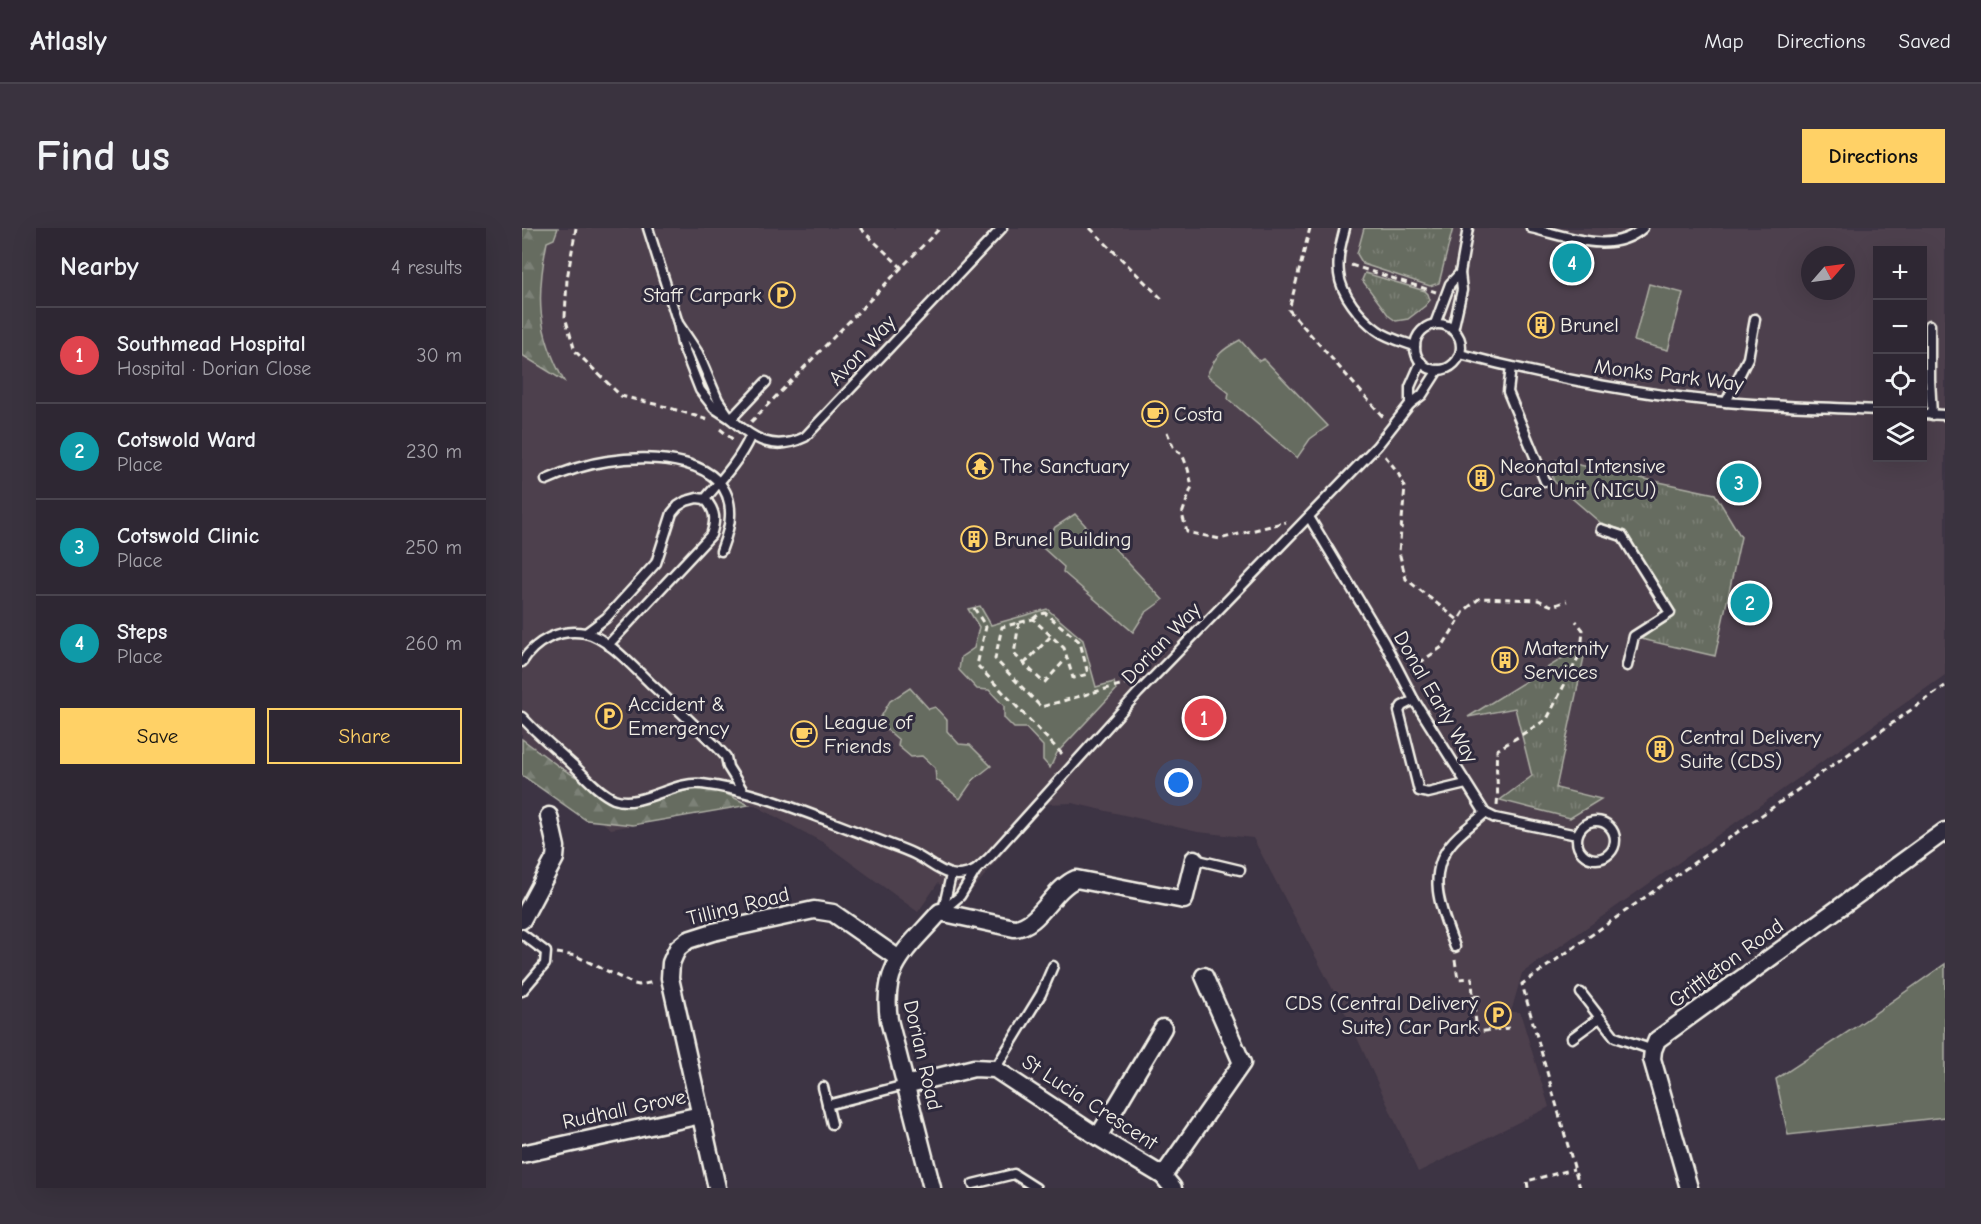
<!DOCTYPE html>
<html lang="en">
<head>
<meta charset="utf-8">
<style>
  :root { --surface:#2e2733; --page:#3a333f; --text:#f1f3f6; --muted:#a7a5ac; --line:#49444e; --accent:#ffd166 }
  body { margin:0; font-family:"Comic Neue",sans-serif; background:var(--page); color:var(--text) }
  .controls { position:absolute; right:18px; top:18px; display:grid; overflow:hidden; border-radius:0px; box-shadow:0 6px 24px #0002 }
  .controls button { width:54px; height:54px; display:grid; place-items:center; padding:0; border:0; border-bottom:2px solid var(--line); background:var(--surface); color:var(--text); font:30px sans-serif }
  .compass { position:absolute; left:1279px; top:18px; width:54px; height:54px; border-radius:50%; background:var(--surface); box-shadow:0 6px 24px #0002; rotate:62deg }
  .you { position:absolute; left:657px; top:555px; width:21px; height:21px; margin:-15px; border:4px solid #fff; border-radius:50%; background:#1a73e8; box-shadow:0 0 0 9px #1a73e833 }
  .badge { display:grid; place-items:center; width:39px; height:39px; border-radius:50%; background:var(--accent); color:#fff; font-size:20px; font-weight:700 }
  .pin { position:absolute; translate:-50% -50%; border:3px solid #fff; box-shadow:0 2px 6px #0006 }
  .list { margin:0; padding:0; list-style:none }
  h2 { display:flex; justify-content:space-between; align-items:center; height:78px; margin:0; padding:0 24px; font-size:26px }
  h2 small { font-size:20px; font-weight:400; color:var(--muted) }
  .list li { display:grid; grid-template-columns:39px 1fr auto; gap:18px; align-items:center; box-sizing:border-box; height:96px; padding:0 24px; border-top:2px solid var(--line) }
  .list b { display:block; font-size:22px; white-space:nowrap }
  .list p { margin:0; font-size:20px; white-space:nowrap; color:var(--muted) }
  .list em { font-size:20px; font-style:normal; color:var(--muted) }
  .actions { display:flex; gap:12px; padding:18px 24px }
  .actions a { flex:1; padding:14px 0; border:2px solid var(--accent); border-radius:0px; text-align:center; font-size:21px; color:var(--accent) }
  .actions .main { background:var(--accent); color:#111 }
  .icon { flex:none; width:33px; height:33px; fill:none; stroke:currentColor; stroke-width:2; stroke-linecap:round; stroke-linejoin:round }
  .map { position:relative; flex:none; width:1423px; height:960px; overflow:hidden; border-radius:0px }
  header { display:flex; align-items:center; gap:36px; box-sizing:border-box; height:84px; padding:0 30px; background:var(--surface); border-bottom:2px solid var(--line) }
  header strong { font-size:28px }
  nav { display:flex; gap:33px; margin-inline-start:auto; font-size:21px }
  .intro { display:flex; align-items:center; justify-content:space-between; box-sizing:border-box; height:144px; padding:0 36px }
  h1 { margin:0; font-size:42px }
  .button { padding:15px 27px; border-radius:0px; background:var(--accent); color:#111; font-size:21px; font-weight:700 }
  main { display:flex; gap:36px; padding:0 36px }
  aside { flex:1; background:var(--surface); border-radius:0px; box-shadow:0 6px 24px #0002 }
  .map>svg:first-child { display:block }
  .built { fill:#4e404d; fill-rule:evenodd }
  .grass { fill:url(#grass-tufts); stroke:#adaea4; stroke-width:1.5 }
  .forest { fill:url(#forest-firs); stroke:#adaea4; stroke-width:1.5 }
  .green { fill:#666c60; stroke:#adaea4; stroke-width:1.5 }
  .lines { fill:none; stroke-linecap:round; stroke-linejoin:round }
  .lane-casing { stroke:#f4f1e8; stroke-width:13 }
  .street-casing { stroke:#f4f1e8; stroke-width:21 }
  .path { stroke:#f4f1e8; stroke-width:3; stroke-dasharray:6 4.5; stroke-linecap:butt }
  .lane { stroke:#2f2a3d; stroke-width:8 }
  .street { stroke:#2f2a3d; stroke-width:16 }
  .labels { text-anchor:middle; stroke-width:6; stroke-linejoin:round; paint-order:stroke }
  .poi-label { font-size:21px; fill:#f4f1e8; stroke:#2f2a3d; text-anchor:start }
  .street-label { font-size:21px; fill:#f4f1e8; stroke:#2f2a3d }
</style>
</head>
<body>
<header>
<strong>Atlasly</strong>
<nav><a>Map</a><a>Directions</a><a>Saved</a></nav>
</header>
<div class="intro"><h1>Find us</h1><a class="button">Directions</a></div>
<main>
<aside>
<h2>Nearby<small>4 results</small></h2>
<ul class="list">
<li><span class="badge" style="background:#e0444e">1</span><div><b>Southmead Hospital</b><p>Hospital · Dorian Close</p></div><em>30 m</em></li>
<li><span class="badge" style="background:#0f9aa8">2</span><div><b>Cotswold Ward</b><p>Place</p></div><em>230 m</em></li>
<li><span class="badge" style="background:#0f9aa8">3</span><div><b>Cotswold Clinic</b><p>Place</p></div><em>250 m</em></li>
<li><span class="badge" style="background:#0f9aa8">4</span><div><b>Steps</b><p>Place</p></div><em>260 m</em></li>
</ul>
<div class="actions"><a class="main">Save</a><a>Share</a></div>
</aside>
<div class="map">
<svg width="1423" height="960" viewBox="0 0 1423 960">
  <defs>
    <pattern id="grass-tufts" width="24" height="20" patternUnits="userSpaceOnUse" patternTransform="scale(1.5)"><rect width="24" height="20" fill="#666c60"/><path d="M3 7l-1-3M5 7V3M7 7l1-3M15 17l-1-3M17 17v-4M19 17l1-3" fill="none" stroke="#7c8177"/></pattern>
    <pattern id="forest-firs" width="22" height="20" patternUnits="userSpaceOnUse" patternTransform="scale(1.5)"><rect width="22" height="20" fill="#666c60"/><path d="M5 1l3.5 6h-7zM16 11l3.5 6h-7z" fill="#7c8177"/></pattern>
  </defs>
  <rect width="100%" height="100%" fill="#3d3444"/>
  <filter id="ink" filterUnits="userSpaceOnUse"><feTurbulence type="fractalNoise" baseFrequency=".0167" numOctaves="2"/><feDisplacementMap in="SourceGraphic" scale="12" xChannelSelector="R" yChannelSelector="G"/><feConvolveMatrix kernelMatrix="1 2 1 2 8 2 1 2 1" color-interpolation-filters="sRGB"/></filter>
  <g filter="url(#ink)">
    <path class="built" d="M0 0H1423V447L1000 745 989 784H998L1027 879 896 944 828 794 731 610 676 604 550 575 523 576 440 674 416 655 396 684 302 615 232 577 89 601 0 532ZM1356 22H1400V230H1356ZM1288 27H1324V63H1288Z"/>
    <g class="grass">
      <path d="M842 0H931L917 55 908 58 841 36 835 26Z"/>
      <path d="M843 45 903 63 906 66 908 72 903 78 886 91 874 93 867 88 840 52Z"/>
      <path d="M1034 232 1193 266 1219 309 1193 428 1119 411 1126 406 1124 401 1152 383 1098 301 1080 296 1038 260 1031 252 1030 242Z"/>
      <path d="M1065 415 1034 560 1079 571 1048 590 978 572 1010 548 993 480 946 489Z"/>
    </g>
    <g class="forest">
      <path d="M0 0H36L32 11 25 14C14 69 15 103 42 153L0 127Z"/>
      <path d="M0 511 39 540 101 577 184 556 227 577 111 597 64 592 0 547Z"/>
    </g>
    <g class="green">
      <path d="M1127 56 1161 65 1146 122 1112 113Z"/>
      <path d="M718 112 737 133 742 131 806 198 788 211 775 230 706 171 707 165 685 147C694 127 699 122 718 112Z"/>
      <path d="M553 286 572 307 578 305 641 372 623 385 611 404 541 344 542 339 521 320 533 299Z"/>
      <path d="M458 378 469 397 525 381 561 412 574 459 592 454 594 462 535 525 528 540 521 532V518L504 500H492L482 490V478L467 462 455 461 437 442 439 429 452 420 457 399 446 381Z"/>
      <path d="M388 460 407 481 413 479 425 492V503L437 516 448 517 469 538 451 552 438 571 414 551 413 540 400 528 389 529 376 518 377 512 356 494 368 473Z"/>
      <path d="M1423 736V889L1266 907 1254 851 1332 800Z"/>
    </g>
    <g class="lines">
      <g class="lane-casing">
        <g id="lane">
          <path d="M126 0 156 95 160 116 178 162 192 180 209 191 196 172 176 125 156 95"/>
          <path d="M823 0C819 15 815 30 817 46 819 66 838 90 855 102 865 110 881 114 893 118"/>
          <path d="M1009 0C1045 8 1089 28 1121 0"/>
          <path d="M913 96 928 56 938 45"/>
          <circle cx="916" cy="119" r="23"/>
          <path d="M1408 97V152L1410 187"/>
          <path d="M931 102 940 62 938 45 946 0"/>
          <path d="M938 126C1025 149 1114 166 1204 174 1254 179 1305 179 1356 182"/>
          <path d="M989 139 986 164 1023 253"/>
          <path d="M244 154 209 191C232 212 252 224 283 209L480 0"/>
          <path d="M1204 174 1226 130 1233 91"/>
          <path d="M888 176V159L899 134"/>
          <path d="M1400 186 1423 187"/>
          <path d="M24 252C44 243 65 236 86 233 127 226 211 228 208 288 208 300 203 312 199 323"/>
          <path d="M183 271C200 251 217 233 228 209"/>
          <path d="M787 289 862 414 892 472 963 585 973 590 1055 607"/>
          <path d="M1079 301 1100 308 1148 385 1112 408 1105 438"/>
          <path d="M64 405 84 390 134 335 150 285 156 278 164 273 175 270 183 271C194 283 194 292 189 307L86 417"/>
          <path d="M0 434C13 413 38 400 63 405 86 410 111 439 128 455 151 476 173 498 195 519L204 529 206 539 221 563"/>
          <path d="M892 472 880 478 877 483 897 563 906 565 944 556"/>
          <path d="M0 489C15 506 33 520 50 536 62 547 76 564 92 571 118 581 153 552 180 556 238 563 299 591 354 611 366 616 380 620 392 626 414 637 427 656 454 642"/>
          <circle cx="1074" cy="612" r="19"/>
          <path d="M672 631 718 642"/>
          <path d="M421 682 429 647"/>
          <path d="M419 684 438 668 454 642 467 630 616 465 855 218 888 176 900 167 916 142"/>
          <path d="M0 706 24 724 23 736 0 763"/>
          <path d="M933 719C921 686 903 649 928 617 937 605 952 595 963 585"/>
          <path d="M1059 765 1093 809 1131 822"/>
          <path d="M1050 810 1077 790"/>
          <path d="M473 841 519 766 531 738"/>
          <path d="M301 859 310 896"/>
          <path d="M305 877 383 857"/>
          <path d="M451 956 492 946 514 960"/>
        </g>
      </g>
      <g class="street-casing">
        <g id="street">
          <path d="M0 692 33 630 34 619 27 588"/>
          <path d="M383 857 452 840 473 841 576 909 641 948 651 960"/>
          <path d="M576 909 641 800"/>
          <path d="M0 926 179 887"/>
          <path d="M641 948 720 835 682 748"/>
          <path d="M195 960 148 750 149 735 152 728 156 720 166 712 191 704 292 682 311 685 377 731"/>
          <path d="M410 960 367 792C359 737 384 723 418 684L492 700C517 699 530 661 554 651L662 672 672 631"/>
          <path d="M1167 960 1130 831 1131 822 1135 812 1423 603"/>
        </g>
      </g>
      <g class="path">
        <path d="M54 0 45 51 43 89 53 123 99 168 145 179 186 192"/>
        <path d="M338 0 380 40"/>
        <path d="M568 0 641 72"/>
        <path d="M788 0 767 82 863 191"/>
        <path d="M829 37 914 64"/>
        <path d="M229 194 418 0"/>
        <path d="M198 201 214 214"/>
        <path d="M645 204 652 221 660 226 666 241 670 258 660 286 665 304 698 311 764 294"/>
        <path d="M863 228 875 243 883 259 877 324 884 351 936 392"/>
        <path d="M452 380 464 399 455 437 542 528"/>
        <path d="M511 391 516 387 523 385 558 414 566 446 551 450 542 420 511 391 480 399 473 431 519 479 605 455 608 457"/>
        <path d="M497 395 492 426 522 455 545 430"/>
        <path d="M502 436 529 408"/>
        <path d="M889 441 920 419 943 382 958 370 1016 372 1030 378 1045 373"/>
        <path d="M975 577C977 558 973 541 975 522L1025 491 1059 424 1061 402 1054 393"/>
        <path d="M35 725 54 728 112 756 117 757 132 754"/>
        <path d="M933 732 936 751 950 750 951 768 962 769"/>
        <path d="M951 768 955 804 987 800"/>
        <path d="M1006 960 1005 953 1052 941"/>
        <path d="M1058 960 1000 756 1423 458"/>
      </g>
      <use href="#lane" class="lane"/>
      <use href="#street" class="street"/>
    </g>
  </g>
  <defs>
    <g id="parking-ring" transform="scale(1.35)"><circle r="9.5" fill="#2f2a3d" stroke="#ffd166" stroke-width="1.5"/><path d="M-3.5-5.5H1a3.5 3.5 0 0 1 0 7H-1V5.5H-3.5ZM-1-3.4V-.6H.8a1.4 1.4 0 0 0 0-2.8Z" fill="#ffd166"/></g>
    <g id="building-ring" transform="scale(1.35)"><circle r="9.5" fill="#2f2a3d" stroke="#ffd166" stroke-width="1.5"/><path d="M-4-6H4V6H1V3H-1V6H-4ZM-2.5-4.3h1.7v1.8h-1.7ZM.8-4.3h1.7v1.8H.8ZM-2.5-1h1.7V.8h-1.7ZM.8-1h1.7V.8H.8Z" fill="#ffd166"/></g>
    <g id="cafe-ring" transform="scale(1.35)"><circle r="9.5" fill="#2f2a3d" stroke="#ffd166" stroke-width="1.5"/><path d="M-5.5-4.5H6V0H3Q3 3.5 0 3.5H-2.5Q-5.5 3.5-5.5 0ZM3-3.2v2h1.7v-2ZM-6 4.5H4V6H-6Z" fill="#ffd166"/></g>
    <g id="temple-ring" transform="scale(1.35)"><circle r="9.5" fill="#2f2a3d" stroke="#ffd166" stroke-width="1.5"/><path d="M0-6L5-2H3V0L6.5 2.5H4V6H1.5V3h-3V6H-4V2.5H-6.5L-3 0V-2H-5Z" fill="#ffd166"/></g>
  </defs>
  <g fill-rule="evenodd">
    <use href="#parking-ring" x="260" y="67"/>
    <use href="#building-ring" x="1019" y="97"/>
    <use href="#cafe-ring" x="633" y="186"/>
    <use href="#temple-ring" x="458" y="238"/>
    <use href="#building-ring" x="959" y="250"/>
    <use href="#building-ring" x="452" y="311"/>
    <use href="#building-ring" x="983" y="432"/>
    <use href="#parking-ring" x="87" y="488"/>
    <use href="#cafe-ring" x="282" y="506"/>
    <use href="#building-ring" x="1138" y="521"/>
    <use href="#parking-ring" x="976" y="787"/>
  </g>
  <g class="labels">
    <g class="poi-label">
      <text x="240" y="74" text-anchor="end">Staff Carpark</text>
      <text x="1038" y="104">Brunel</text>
      <text x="652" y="193">Costa</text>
      <text x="478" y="245">The Sanctuary</text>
      <text x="978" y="245">Neonatal Intensive<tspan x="978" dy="24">Care Unit (NICU)</tspan></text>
      <text x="472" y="318">Brunel Building</text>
      <text x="1002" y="427">Maternity<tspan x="1002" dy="24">Services</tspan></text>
      <text x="106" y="483">Accident &amp;<tspan x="106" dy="24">Emergency</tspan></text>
      <text x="302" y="501">League of<tspan x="302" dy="24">Friends</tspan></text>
      <text x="1158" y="516">Central Delivery<tspan x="1158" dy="24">Suite (CDS)</tspan></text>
      <text x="956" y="782" text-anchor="end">CDS (Central Delivery<tspan x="956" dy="24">Suite) Car Park</tspan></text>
    </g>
    <g class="street-label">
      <text transform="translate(340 122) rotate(-47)" y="7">Avon Way</text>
      <text transform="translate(1147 147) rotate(7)" y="7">Monks Park Way</text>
      <text transform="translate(639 415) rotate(-46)" y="7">Dorian Way</text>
      <text transform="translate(914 469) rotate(60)" y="7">Donal Early Way</text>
      <text transform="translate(216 678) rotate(-14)" y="7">Tilling Road</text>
      <text transform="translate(1204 735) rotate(-36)" y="7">Grittleton Road</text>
      <text transform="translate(401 827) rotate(77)" y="7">Dorian Road</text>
      <text transform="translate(568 874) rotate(33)" y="7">St Lucia Crescent</text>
      <text transform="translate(102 881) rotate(-12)" y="7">Rudhall Grove</text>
    </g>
  </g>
</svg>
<div class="controls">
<button>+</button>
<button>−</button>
<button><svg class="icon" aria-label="locate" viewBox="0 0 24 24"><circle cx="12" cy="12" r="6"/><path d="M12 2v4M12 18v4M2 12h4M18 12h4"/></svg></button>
<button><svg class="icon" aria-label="layers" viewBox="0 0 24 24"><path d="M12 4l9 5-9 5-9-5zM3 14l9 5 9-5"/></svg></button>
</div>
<svg class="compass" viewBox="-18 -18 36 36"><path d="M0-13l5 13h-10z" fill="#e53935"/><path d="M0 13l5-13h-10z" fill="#a7a5ac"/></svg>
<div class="you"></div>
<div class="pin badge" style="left:682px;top:490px;background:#e0444e">1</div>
<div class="pin badge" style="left:1228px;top:375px;background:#0f9aa8">2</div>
<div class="pin badge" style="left:1217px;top:255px;background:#0f9aa8">3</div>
<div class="pin badge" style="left:1050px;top:35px;background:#0f9aa8">4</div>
</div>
</main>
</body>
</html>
